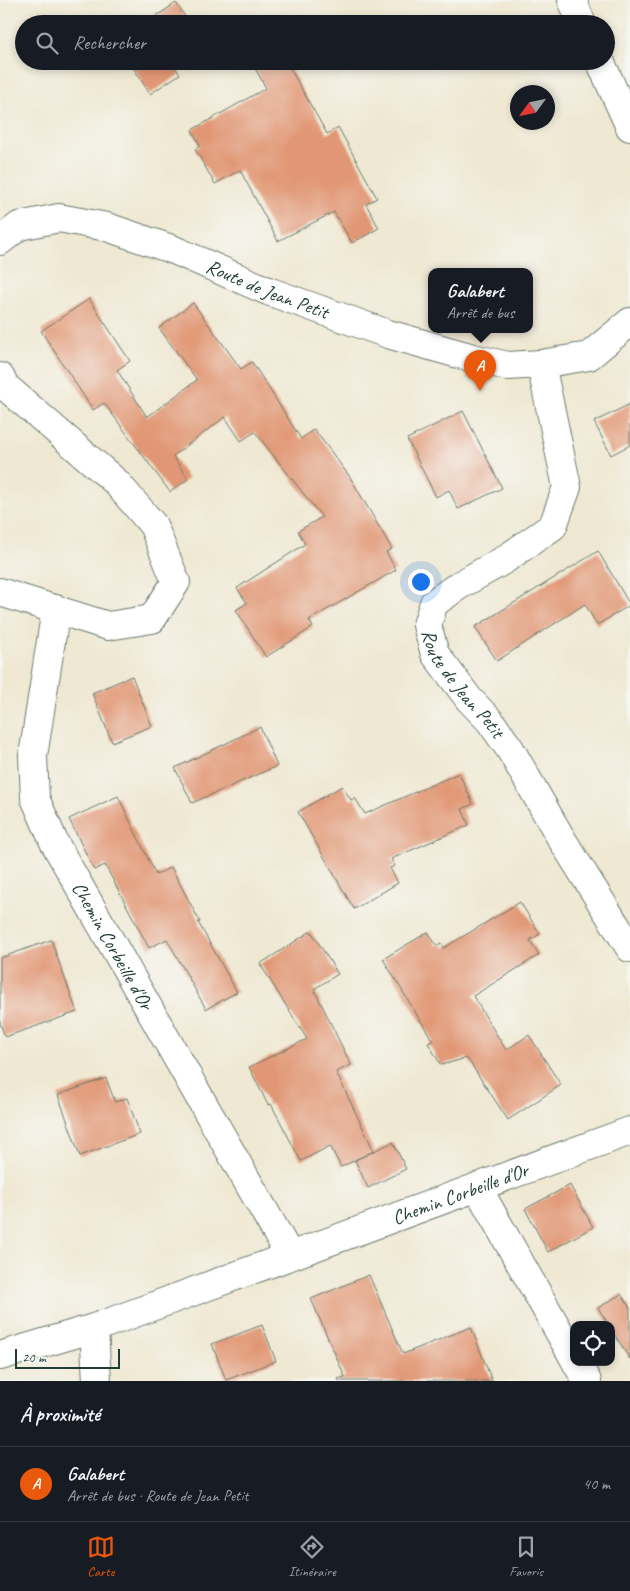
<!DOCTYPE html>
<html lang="fr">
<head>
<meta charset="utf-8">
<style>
  :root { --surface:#171b24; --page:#20242c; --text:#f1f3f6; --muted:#9ea1a6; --line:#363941; --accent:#ea580c }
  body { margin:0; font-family:Caveat,sans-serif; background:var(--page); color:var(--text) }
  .controls { position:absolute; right:15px; bottom:15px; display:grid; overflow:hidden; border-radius:10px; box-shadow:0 2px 8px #0003 }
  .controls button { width:45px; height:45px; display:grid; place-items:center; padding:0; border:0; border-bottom:1px solid var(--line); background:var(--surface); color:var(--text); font:25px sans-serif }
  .compass { position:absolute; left:510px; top:85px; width:45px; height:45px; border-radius:50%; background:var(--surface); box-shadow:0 2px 8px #0003; rotate:237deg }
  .scale { position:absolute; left:15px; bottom:12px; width:105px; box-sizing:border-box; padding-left:5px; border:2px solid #1f3d34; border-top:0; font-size:14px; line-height:18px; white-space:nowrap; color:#1f3d34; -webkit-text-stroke:4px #f6f6f2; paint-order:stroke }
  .you { position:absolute; left:420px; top:581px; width:18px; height:18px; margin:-12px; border:4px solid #fff; border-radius:50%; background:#1a73e8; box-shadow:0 0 0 8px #1a73e833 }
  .badge { display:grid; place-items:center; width:32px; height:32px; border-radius:50%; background:var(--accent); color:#fff; font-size:16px; font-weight:700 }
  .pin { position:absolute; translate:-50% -41px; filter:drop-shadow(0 1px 2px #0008) }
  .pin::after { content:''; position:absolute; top:26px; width:18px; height:15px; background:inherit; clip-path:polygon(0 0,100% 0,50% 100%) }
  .popup { position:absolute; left:428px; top:268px; width:105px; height:65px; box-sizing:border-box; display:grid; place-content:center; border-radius:10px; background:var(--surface); filter:drop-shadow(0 1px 4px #0005); font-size:16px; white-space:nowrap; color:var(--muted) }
  .popup b { font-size:19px; color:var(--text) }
  .popup::after { content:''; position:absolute; left:50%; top:100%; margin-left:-10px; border:10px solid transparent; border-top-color:var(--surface) }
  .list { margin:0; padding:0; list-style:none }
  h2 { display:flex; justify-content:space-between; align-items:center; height:65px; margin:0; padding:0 20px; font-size:21px }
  h2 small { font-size:16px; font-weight:400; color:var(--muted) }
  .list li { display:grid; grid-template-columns:32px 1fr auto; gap:15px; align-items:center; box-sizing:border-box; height:75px; padding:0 20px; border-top:1px solid var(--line) }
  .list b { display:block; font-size:19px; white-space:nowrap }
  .list p { margin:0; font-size:16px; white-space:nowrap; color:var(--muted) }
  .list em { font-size:16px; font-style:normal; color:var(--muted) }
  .icon { flex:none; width:28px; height:28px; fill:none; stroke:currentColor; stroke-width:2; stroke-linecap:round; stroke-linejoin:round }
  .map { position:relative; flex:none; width:630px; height:1381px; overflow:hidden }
  .search { position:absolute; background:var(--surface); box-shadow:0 2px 8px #0003; left:15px; right:15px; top:15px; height:55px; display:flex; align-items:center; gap:12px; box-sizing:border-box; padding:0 18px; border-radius:28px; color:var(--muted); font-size:19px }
  .sheet { height:140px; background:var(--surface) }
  nav { display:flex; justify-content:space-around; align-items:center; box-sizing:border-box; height:70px; border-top:1px solid var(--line); background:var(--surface); font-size:14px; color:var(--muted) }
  nav a { display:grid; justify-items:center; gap:2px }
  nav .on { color:var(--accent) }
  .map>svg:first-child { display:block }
  .building { fill:#e19774 }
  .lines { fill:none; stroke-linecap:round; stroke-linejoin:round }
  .minor-casing { stroke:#68796b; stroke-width:30 }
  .tertiary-casing { stroke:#68796b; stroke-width:30 }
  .minor { stroke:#fff; stroke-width:28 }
  .tertiary { stroke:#fff; stroke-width:28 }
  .labels { text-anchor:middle; stroke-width:4.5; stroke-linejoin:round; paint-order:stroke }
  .street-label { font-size:20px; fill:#1f3d34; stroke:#f6f6f2 }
</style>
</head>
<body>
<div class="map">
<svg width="630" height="1381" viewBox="0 0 630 1381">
  <rect width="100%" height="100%" fill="#f6f6f2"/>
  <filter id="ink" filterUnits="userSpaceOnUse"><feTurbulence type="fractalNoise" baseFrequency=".02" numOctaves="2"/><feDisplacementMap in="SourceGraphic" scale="10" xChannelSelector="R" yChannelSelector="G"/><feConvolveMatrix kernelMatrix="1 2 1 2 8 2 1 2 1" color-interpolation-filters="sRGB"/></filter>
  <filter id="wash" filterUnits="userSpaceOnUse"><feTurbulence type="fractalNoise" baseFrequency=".0096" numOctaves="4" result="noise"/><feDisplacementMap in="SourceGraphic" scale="20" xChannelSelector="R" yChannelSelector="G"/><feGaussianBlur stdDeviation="1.12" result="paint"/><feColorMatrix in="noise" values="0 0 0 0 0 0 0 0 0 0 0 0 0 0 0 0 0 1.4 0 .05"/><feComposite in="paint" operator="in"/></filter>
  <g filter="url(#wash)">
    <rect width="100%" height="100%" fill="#efe8d2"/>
    <g id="blocks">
      <g class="building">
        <path d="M176 3 190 24H144Z"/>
        <path d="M129 61H181L174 66 180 74 150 94Z"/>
        <path d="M251 61H286L327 134 338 127 377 198 366 204 379 228 352 243 334 212 278 241 240 170 215 184 195 149 200 146 192 130 266 88Z"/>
        <path d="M89 299 130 361 117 370 147 417 197 380 159 328 193 303 241 369 252 362 301 439 314 429 350 477 392 549 386 552 396 570 309 620 313 627 266 657 236 610 247 603 237 588 305 544 298 531 322 517 255 432 241 441 225 417 173 456 188 479 170 492 104 403 93 410 41 331Z"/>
        <path d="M630 404V445L611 455 594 422Z"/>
        <path d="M463 411 502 488 458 509 449 490 436 497 407 439Z"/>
        <path d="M598 551 630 605 597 625 585 604 497 661 475 627Z"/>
        <path d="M132 676 152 726 112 742 92 693Z"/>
        <path d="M260 727 277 766 192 803 175 768Z"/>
        <path d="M459 773 473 804 462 809 469 825 391 859 395 866 390 868 398 883 354 909 298 812 342 786 351 800 355 798 365 814Z"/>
        <path d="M118 796 156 875 171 867 200 922H198L237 992 206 1009 167 939 149 948 105 865 94 870 69 819Z"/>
        <path d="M520 902 540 934 530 940 539 955 473 996 506 1050 529 1035 561 1085 508 1120 467 1058 441 1065 428 1043 433 1041 383 959 428 932 437 946 441 943 444 948Z"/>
        <path d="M311 931 338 974 314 989 351 1065 336 1072 374 1151 341 1167 330 1146 301 1161 271 1104 268 1105 249 1067 307 1039 260 964Z"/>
        <path d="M51 940 77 1012 5 1037 0 1023V958Z"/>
        <path d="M106 1078 115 1102 127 1098 140 1134 80 1156 58 1095Z"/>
        <path d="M393 1142 406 1169 368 1188 355 1160Z"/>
        <path d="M570 1185 593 1227 548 1252 525 1209Z"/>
        <path d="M369 1275 403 1354 471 1327 492 1381H339L338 1379 345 1377 311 1299Z"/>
        <path d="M621 1294 630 1308V1359L611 1329V1325H609L598 1308Z"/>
        <path d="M262 1325 276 1361 226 1380 212 1344Z"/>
      </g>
    </g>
  </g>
  <g filter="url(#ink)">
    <use href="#blocks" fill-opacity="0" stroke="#68796b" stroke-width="1"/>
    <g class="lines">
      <g class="minor-casing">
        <g id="minor">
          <path id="s1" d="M541 364 567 487 553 526 504 560 458 586 434 603 427 625 435 654 469 699 490 721 510 749 561 838 630 948"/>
          <path id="s2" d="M56 609 33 756 35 798 54 842 290 1256"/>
          <path d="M477 1187 574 1358"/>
          <path d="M94 1328 97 1381"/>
          <path id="s3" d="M0 1356 94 1328 630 1131"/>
          <path d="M576 1362 587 1381"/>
        </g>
      </g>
      <g class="tertiary-casing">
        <g id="tertiary">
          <path d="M572 0 582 24"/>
          <path d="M600 61 630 127"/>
          <path id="s4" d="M0 241 19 226 59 218 107 227 174 250 268 291 388 334 473 358 508 366 541 364 589 356 630 322"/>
          <path d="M0 377 6 387 116 482 153 525 176 582 152 619 108 626 0 592"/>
        </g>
      </g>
      <use href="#minor" class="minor"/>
      <use href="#tertiary" class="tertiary"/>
    </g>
  </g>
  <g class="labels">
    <g class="street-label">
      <text dy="7" stroke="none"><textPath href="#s4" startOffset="286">Route de Jean Petit</textPath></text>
      <text dy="7" stroke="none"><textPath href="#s1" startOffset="402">Route de Jean Petit</textPath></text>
      <text dy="7" stroke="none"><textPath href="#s2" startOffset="358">Chemin Corbeille d'Or</textPath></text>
      <text dy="7" stroke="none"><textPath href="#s3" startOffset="488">Chemin Corbeille d'Or</textPath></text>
    </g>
  </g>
</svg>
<div class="controls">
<button><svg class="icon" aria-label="locate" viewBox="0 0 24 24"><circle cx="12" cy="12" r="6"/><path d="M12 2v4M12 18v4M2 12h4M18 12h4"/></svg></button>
</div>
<svg class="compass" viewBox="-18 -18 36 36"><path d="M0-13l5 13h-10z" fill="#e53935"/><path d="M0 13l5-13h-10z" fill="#9ea1a6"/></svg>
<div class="scale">20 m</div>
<div class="you"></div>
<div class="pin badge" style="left:480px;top:391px">A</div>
<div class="popup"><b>Galabert</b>Arrêt de bus</div>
<div class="search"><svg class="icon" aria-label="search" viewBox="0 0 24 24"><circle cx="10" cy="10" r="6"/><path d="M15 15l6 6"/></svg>Rechercher</div>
</div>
<section class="sheet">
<h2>À proximité<small></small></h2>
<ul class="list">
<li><span class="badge">A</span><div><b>Galabert</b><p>Arrêt de bus · Route de Jean Petit</p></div><em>40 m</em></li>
</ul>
</section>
<nav>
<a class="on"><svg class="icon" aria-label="map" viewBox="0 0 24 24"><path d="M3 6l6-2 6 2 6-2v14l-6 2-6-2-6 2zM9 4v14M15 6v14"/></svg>Carte</a>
<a><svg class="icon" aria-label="directions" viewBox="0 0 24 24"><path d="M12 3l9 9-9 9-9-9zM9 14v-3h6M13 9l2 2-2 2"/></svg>Itinéraire</a>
<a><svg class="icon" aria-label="saved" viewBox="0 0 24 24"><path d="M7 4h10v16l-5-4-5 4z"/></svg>Favoris</a>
</nav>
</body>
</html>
